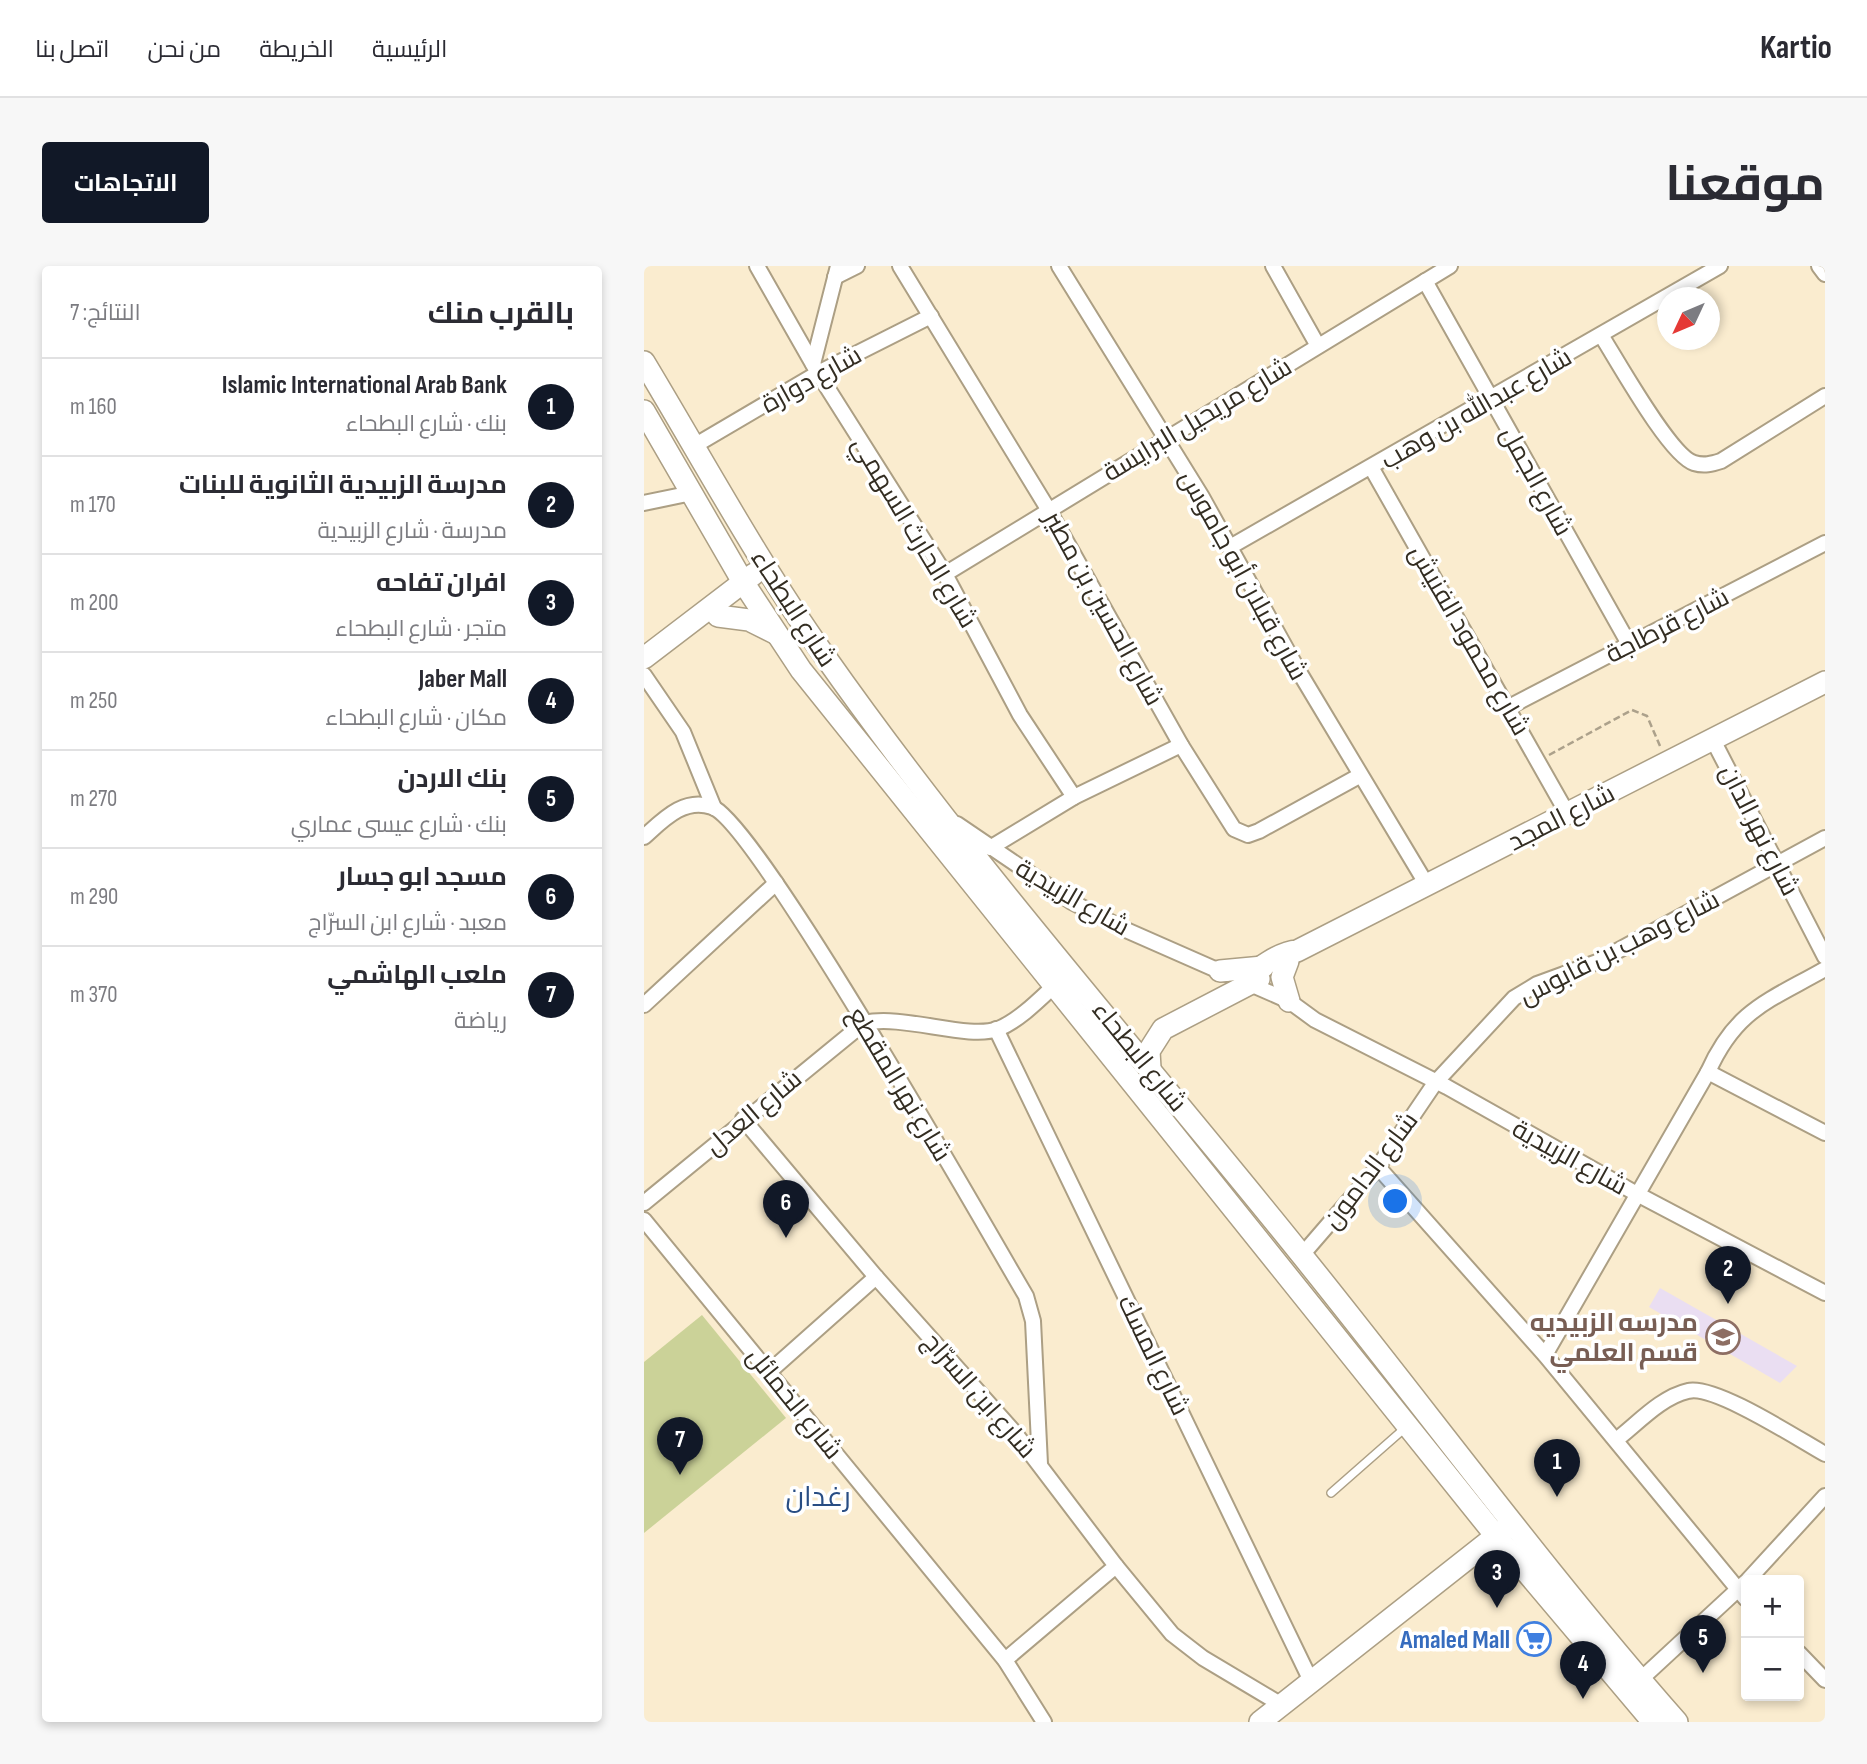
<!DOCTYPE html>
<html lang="ar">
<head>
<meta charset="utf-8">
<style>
  :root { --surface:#fff; --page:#f7f7f7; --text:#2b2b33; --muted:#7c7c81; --line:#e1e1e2; --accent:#111827 }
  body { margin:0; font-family:"Sofia Sans Condensed",Cairo,sans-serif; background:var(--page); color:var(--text); direction:rtl }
  .controls { position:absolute; right:21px; bottom:21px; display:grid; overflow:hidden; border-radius:7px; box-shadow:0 4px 10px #0003 }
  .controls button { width:63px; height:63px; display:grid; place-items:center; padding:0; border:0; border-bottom:2px solid var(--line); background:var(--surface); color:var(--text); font:35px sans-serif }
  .compass { position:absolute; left:1013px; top:21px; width:63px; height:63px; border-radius:50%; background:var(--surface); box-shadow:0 4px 10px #0003; rotate:226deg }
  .you { position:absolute; left:752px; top:936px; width:24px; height:24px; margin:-18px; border:5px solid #fff; border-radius:50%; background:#1a73e8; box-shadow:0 0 0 10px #1a73e833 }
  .badge { display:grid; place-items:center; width:46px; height:46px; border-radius:50%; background:var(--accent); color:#fff; font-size:23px; font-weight:700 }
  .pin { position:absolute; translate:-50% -58px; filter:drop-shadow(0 2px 4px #0008) }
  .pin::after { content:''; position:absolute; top:37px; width:24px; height:21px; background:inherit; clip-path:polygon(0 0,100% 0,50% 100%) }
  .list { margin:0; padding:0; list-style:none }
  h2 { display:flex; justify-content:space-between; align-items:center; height:91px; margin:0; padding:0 28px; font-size:30px }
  h2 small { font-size:23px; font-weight:400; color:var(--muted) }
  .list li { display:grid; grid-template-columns:46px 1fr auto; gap:21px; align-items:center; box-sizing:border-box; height:98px; padding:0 28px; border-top:2px solid var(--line) }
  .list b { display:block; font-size:26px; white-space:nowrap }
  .list p { margin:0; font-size:23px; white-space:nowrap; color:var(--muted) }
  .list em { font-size:23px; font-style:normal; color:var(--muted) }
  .map { position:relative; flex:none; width:1181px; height:1456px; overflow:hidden; direction:ltr; border-radius:7px }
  header { display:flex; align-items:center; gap:42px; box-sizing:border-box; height:98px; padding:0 35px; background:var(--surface); border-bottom:2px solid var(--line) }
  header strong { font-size:33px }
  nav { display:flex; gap:38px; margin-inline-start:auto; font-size:24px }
  .intro { display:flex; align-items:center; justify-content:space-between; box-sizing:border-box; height:168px; padding:0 42px }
  h1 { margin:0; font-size:49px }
  .button { padding:18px 32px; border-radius:7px; background:var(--accent); color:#fff; font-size:24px; font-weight:700 }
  main { display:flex; gap:42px; padding:0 42px }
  aside { flex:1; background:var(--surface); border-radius:7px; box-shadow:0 4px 10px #0003 }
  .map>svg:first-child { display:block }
  .education { fill:#eadef2 }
  .green { fill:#cbd298 }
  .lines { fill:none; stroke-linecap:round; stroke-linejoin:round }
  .lane-casing { stroke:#ac9f84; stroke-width:10 }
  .street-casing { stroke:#ac9f84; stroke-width:18 }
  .secondary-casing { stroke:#ac9f84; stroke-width:24 }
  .path { stroke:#aca18b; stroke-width:2.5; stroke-dasharray:7 3.5; stroke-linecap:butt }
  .lane { stroke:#fff; stroke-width:7 }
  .street { stroke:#fff; stroke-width:14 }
  .secondary { stroke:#fff; stroke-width:21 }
  .labels { text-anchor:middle; stroke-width:7; stroke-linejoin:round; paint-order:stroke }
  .street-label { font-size:26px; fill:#332d22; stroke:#fff }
  .education-label { font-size:26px; font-weight:bold; fill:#785e54; stroke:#fff; text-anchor:end }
  .shop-label { font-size:26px; font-weight:bold; fill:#366cbe; stroke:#fff; text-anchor:end }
  .neighbourhood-label { font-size:28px; fill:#284d83; stroke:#fff }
</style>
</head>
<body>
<header>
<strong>Kartio</strong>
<nav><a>الرئيسية</a><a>الخريطة</a><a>من نحن</a><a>اتصل بنا</a></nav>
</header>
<div class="intro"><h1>موقعنا</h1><a class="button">الاتجاهات</a></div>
<main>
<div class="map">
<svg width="1181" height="1456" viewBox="0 0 1181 1456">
  <rect width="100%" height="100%" fill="#faeccf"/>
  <path class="education" d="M1016 1022 1153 1100 1136 1117 1005 1041Z"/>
  <path class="green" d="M58 1049 142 1152 0 1267V1096Z"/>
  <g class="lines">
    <g class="lane-casing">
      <path id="lane" d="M687 1227 761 1162"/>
    </g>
    <g class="street-casing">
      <g id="street">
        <path d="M113 0 174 107 301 308 376 449 430 531"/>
        <path d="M256 0 404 243 537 479 590 563 604 569 615 565 715 510"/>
        <path d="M415 0 558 231 654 404 783 619"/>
        <path d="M629 0 674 80"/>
        <path d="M1175 0 1181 8"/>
        <path d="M191 11 213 0"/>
        <path d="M781 15 985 378"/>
        <path d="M957 69C973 94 1026 190 1050 197 1060 200 1068 198 1077 195L1181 130"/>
        <path d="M169 98 194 0"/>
        <path d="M50 180 174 107 287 50"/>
        <path d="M727 201 923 547"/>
        <path d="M0 237 48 227"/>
        <path d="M586 281 1076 0"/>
        <path d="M301 308 806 0"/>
        <path d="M0 409 39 466 70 542"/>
        <path d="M865 441 1181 277"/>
        <path d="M1069 474 1181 691"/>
        <path d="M313 558 428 636 482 664 582 708"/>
        <path d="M0 571C19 554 40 531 68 541 112 556 343 964 382 1030L389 1055 396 1198"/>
        <path d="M346 582 430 531 537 479"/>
        <path d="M604 717 645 735 671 754 803 821 993 928 1181 1027"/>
        <path d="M0 739 132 617"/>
        <path d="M352 763 667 1415"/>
        <path d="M1064 806 1181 867"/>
        <path d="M99 853 232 1011 371 1167 472 1300 361 1394"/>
        <path d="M734 901 901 1089 1102 1333"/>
        <path d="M0 937 220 757C259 748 323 774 354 763 374 755 394 735 410 720"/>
        <path d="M0 954 361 1394 400 1456"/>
        <path d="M658 989 734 901 791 817 870 732 893 718 953 696 1181 572"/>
        <path d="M901 1089 1064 806C1092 743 1125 735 1181 703"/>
        <path d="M125 1106 232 1011"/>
        <path d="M972 1174C993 1158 1017 1131 1044 1125 1070 1118 1154 1173 1181 1188"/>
        <path d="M472 1300 528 1368 559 1392 636 1438"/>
        <path d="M1104 1314 1181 1230"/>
        <path d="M1155 1387 1181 1414"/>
        <path d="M996 1414 1102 1316"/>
      </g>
    </g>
    <g class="secondary-casing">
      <g id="secondary">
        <path d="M0 96C59 194 114 296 180 389 326 597 497 789 656 987 782 1143 900 1305 1033 1456"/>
        <path d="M0 145 99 316 157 404 852 1270 1009 1456"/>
        <path d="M74 350 105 354 131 367"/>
        <path d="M0 392 110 308"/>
        <path d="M644 695 638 711 645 735"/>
        <path d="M576 705 619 701"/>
        <path d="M603 717C608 703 638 686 653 685L1181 416"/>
        <path d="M506 802 505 785 519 763 615 713"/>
        <path d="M616 1456 862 1262"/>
      </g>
    </g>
    <path class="path" d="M905 489 988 444 1003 450 1016 480"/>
    <use href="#lane" class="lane"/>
    <use href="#street" class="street"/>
    <use href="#secondary" class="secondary"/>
  </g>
  <defs>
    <g id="school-ring" transform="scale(1.75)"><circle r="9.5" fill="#fff" stroke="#8d6e63" stroke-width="1.5"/><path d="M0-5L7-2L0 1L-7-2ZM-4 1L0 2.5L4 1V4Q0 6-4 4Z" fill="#8d6e63"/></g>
    <g id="supermarket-ring" transform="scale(1.75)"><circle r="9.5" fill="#fff" stroke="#3f7fe0" stroke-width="1.5"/><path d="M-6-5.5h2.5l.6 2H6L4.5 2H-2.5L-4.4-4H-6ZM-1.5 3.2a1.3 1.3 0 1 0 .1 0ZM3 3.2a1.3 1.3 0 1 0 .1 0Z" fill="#3f7fe0"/></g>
  </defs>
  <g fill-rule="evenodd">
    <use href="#school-ring" x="1079" y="1071"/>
    <use href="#supermarket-ring" x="890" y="1373"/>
  </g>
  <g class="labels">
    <g class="street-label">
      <text transform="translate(167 113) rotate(-29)" y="9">شارع دوارة</text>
      <text transform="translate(832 142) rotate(-30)" y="9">شارع عبدالله بن وهب</text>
      <text transform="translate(553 153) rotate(-31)" y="9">شارع مريحيل البرايسة</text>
      <text transform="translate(893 215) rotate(61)" y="9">شارع الجمل</text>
      <text transform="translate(271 266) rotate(59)" y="9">شارع الحارث السهمي</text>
      <text transform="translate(600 309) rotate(61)" y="9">شارع قبلان أبو جاموس</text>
      <text transform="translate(150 342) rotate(57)" y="9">شارع البطحاء</text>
      <text transform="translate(460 342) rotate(61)" y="9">شارع الحسين بن مطير</text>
      <text transform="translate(1023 359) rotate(-27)" y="9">شارع قرطاجة</text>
      <text transform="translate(826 374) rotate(60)" y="9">شارع محمود الفنيش</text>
      <text transform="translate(917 551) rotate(-27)" y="9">شارع المجد</text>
      <text transform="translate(1116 564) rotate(63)" y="9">شارع نهر الدان</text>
      <text transform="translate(429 631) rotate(30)" y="9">شارع الزبيدية</text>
      <text transform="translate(975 681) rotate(-27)" y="9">شارع وهب بن قابوس</text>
      <text transform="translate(496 790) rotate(51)" y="9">شارع البطحاء</text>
      <text transform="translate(256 818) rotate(59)" y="9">شارع نهر المقطع</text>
      <text transform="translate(109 846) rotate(-40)" y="9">شارع العدل</text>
      <text transform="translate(926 891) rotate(29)" y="9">شارع الزبيدية</text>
      <text transform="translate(726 904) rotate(-53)" y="9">شارع الدامون</text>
      <text transform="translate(510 1089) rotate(64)" y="9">شارع المسك</text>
      <text transform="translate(336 1129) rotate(49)" y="9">شارع ابن السرّاج</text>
      <text transform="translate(151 1137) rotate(51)" y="9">شارع الخمائل</text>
    </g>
    <g class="education-label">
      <text x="1054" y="1065">مدرسه الزبيديه<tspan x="1054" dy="30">قسم العلمي</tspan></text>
    </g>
    <g class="shop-label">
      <text x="866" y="1382">Amaled Mall</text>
    </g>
    <g class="neighbourhood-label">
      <text x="174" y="1240">رغدان</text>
    </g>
  </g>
</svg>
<div class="controls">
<button>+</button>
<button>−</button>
</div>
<svg class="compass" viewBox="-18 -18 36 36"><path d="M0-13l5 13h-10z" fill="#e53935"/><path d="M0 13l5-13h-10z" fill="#7c7c81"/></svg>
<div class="you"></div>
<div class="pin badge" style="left:913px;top:1231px">1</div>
<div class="pin badge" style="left:1084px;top:1038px">2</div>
<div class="pin badge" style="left:853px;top:1342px">3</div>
<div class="pin badge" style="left:939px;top:1433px">4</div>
<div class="pin badge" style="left:1059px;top:1407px">5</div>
<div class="pin badge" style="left:142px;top:972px">6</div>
<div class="pin badge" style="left:36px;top:1209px">7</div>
</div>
<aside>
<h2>بالقرب منك<small>النتائج: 7</small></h2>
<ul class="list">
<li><span class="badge">1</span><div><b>Islamic International Arab Bank</b><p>بنك · شارع البطحاء</p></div><em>160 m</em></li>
<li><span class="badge">2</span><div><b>مدرسة الزبيدية الثانوية للبنات</b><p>مدرسة · شارع الزبيدية</p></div><em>170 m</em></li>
<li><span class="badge">3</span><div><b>افران تفاحه</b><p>متجر · شارع البطحاء</p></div><em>200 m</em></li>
<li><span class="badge">4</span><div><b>Jaber Mall</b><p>مكان · شارع البطحاء</p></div><em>250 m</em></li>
<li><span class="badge">5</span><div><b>بنك الاردن</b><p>بنك · شارع عيسى عماري</p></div><em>270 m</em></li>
<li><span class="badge">6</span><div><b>مسجد ابو جسار</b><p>معبد · شارع ابن السرّاج</p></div><em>290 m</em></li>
<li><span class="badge">7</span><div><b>ملعب الهاشمي</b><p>رياضة</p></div><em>370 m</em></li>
</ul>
</aside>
</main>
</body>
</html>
